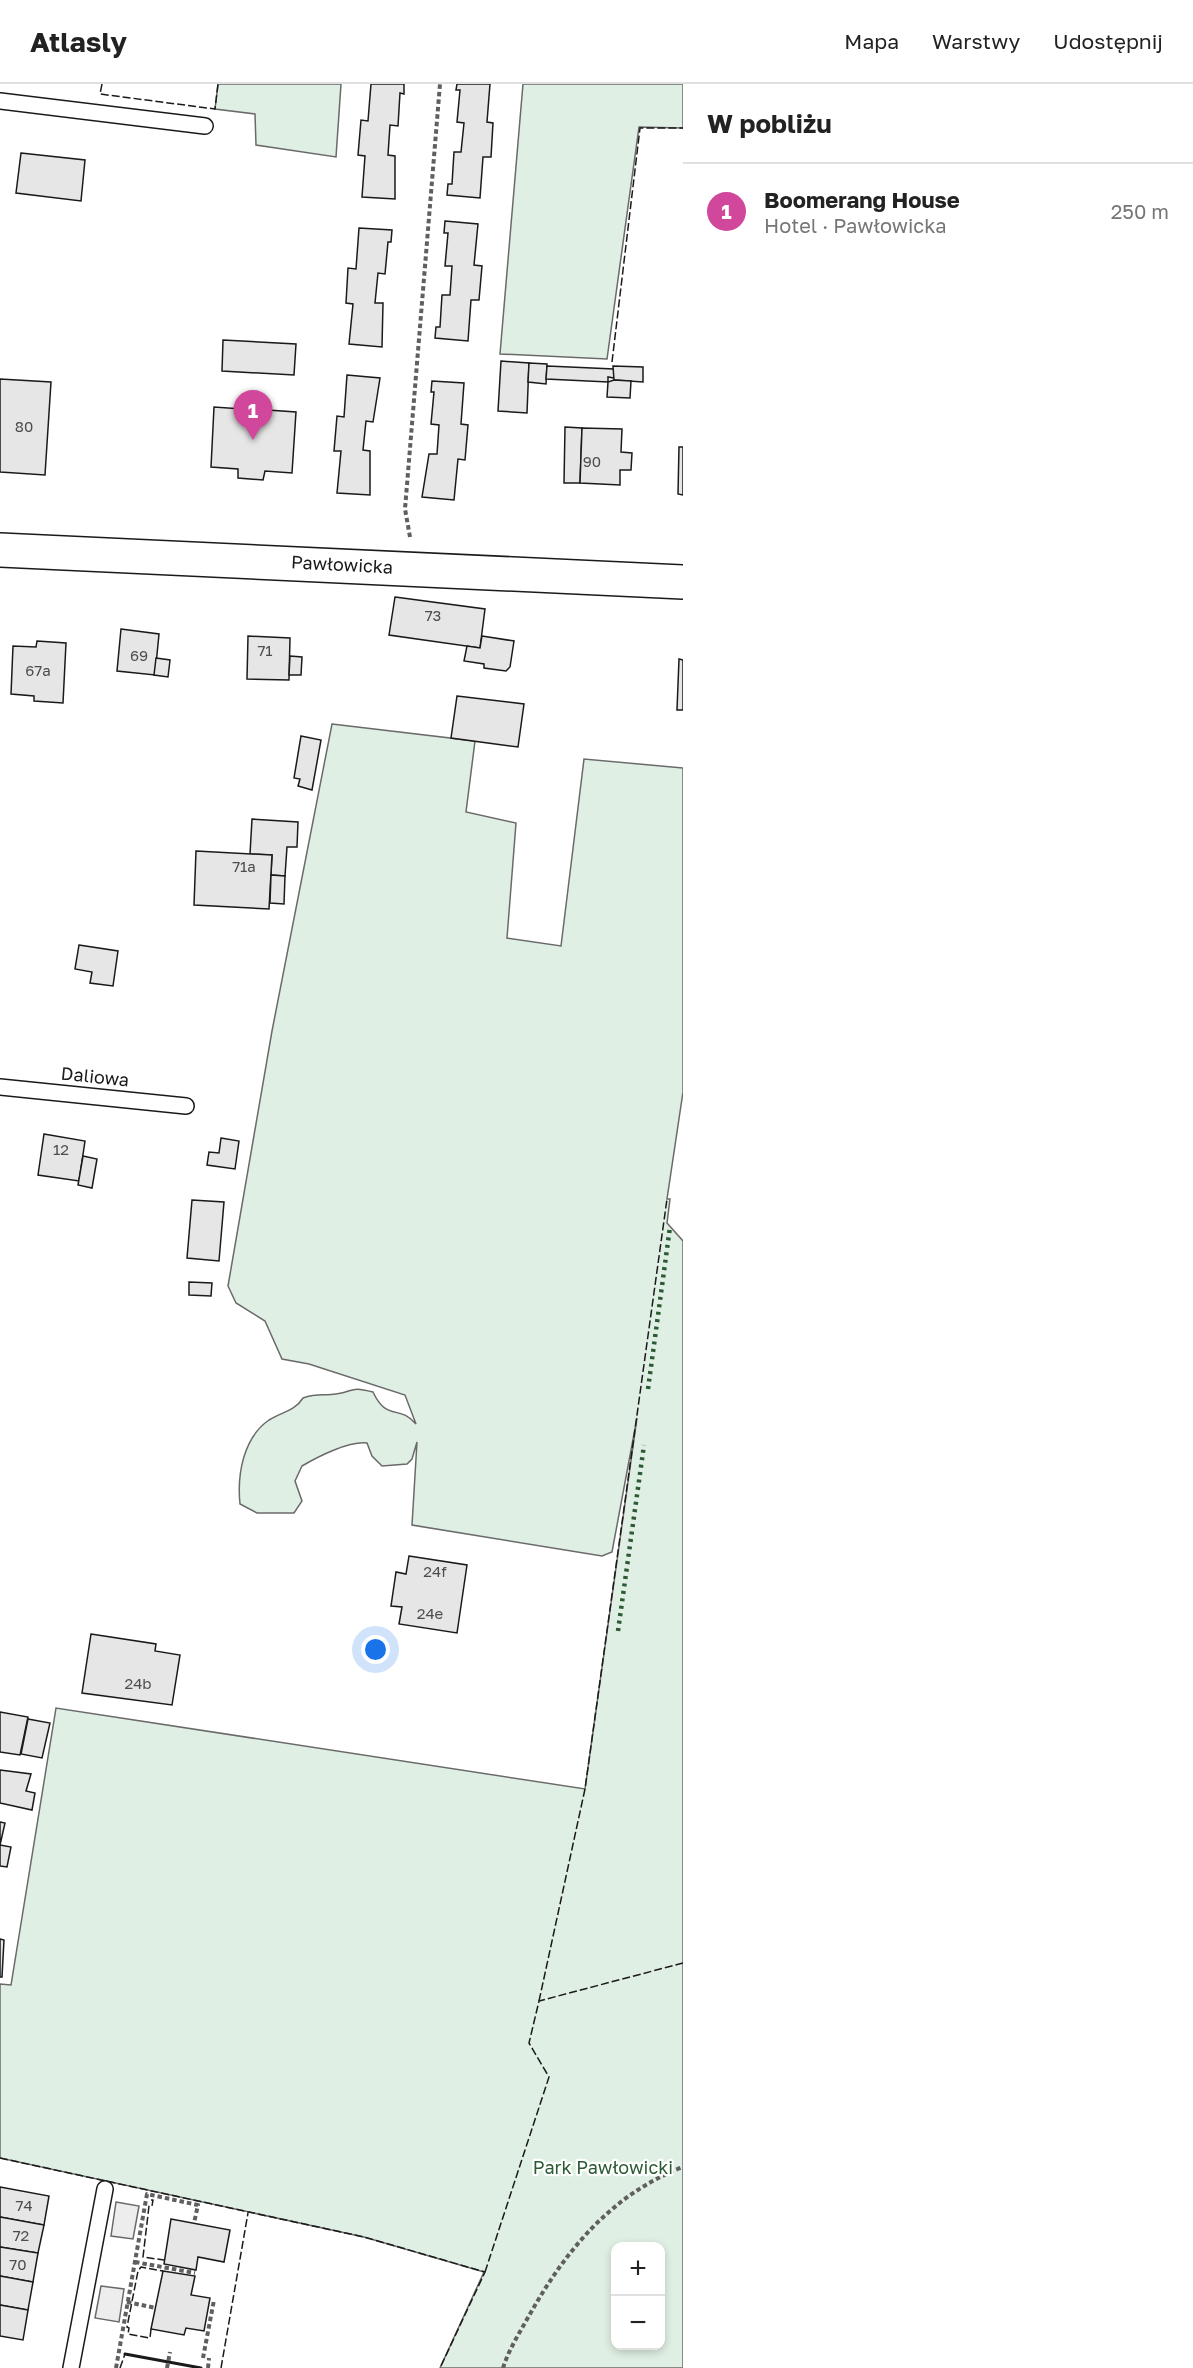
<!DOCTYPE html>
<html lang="pl">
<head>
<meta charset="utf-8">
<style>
  :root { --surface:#fff; --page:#f6f6f6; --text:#222; --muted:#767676; --line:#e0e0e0; --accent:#1a73e8 }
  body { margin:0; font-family:"Golos Text",sans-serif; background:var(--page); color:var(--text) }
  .controls { position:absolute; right:18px; bottom:18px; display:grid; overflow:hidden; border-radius:12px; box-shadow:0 3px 9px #0003 }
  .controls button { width:54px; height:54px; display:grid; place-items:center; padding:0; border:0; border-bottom:2px solid var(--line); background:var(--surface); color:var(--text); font:30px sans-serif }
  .you { position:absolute; left:376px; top:1566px; width:21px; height:21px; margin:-15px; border:4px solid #fff; border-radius:50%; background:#1a73e8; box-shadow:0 0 0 9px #1a73e833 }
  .badge { display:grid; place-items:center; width:39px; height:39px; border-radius:50%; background:var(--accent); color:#fff; font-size:20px; font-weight:700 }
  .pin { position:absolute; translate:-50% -50px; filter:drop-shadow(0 2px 3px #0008) }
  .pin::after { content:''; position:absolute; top:32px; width:21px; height:18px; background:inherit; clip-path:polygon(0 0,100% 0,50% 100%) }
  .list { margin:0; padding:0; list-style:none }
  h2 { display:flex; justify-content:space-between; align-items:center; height:78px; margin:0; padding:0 24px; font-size:26px }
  h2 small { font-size:20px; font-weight:400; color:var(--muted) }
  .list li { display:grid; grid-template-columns:39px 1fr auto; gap:18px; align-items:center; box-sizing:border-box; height:96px; padding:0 24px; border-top:2px solid var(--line) }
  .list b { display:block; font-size:22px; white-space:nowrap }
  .list p { margin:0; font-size:20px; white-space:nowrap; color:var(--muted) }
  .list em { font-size:20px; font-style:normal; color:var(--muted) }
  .map { position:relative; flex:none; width:683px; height:2284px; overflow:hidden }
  header { display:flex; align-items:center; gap:36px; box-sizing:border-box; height:84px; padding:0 30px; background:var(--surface); border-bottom:2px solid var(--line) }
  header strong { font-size:28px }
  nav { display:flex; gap:33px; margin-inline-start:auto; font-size:21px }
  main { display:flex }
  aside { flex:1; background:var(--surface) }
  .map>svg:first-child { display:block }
  .green { fill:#e0efe3; stroke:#6a6a6a; stroke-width:1.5; fill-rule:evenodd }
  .parking { fill:#ededed; stroke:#6a6a6a; stroke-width:1.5 }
  .building { fill:#e6e6e6; stroke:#1a1a1a; stroke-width:1.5 }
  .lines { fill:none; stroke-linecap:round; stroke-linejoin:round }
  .service-casing { stroke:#1a1a1a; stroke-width:18 }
  .tertiary-casing { stroke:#1a1a1a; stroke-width:36 }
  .path { stroke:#5f5f5f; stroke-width:4; stroke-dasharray:4.5 3; stroke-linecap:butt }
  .service { stroke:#fff; stroke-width:15 }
  .tertiary { stroke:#fff; stroke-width:33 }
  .hedge { stroke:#2b5a34; stroke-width:4.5; stroke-dasharray:3 4.5; stroke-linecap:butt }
  .fence { stroke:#1a1a1a; stroke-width:1.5; stroke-dasharray:8 3; stroke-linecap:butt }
  .wall { stroke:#1a1a1a; stroke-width:3 }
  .labels { text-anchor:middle; stroke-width:4.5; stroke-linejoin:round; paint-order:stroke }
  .number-label { font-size:15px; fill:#4d4d4d }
  .street-label { font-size:18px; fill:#1a1a1a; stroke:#fff }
  .park-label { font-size:18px; fill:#2b5a34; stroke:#fff }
</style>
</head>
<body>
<header>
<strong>Atlasly</strong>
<nav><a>Mapa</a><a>Warstwy</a><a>Udostępnij</a></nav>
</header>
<main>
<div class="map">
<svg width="683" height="2284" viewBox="0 0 683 2284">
  <rect width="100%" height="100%" fill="#fff"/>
  <g class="green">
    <path d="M218 0H341L336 73 256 61 255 30 215 25Z"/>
    <path d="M523 0H683V44L639 43 607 275 500 270Z"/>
    <path d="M332 640 475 657 466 728 516 739 507 854 561 862 584 675 683 684V1008L667 1115H670L667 1139 683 1157V2284H440L484 2188 364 2153 0 2074V1900L11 1901 56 1624 585 1705 637 1334 612 1468 602 1472 412 1441 417 1358 412 1375 407 1380 382 1382 372 1372 367 1359C349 1357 319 1372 302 1382L295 1397 302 1417 294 1429H257L240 1420C237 1391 243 1354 269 1336 282 1328 295 1327 303 1314 317 1309 325 1312 336 1310 356 1307 349 1302 373 1308 387 1338 399 1320 416 1340L405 1311 309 1280 282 1275 265 1237 236 1219 228 1202 272 947ZM616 2162H660V2262H616Z"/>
  </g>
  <g class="parking">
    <path d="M116 2118 139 2122 133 2155 111 2152Z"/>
    <path d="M101 2202 124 2205 119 2238 95 2234Z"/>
  </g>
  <g class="building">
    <path d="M371 0H404V10L400 9 398 42 390 41 388 71 395 72V115L362 113 365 72 358 71 361 36 368 37Z"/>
    <path d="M457 0H490L487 38 493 39 491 73H483L480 114 447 111 448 100H452L454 68H461L464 39 457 38 460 6H456Z"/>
    <path d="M21 69 85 76 81 117 16 109Z"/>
    <path d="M445 137 478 140 474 181 482 182 479 216H471L468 257 435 254 436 243H440L442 211H450L452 182H445L448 149H444Z"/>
    <path d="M359 144 392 146 391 158H388L385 190 378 189 375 219H383L382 263 349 260 353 220 346 219 348 184 356 185Z"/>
    <path d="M223 256 296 260 294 291 222 287Z"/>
    <path d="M501 277 529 279 527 329 498 327Z"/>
    <path d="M529 279 547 280 546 300 528 298Z"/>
    <path d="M547 282 614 285V294L608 293V298L546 295Z"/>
    <path d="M613 282 643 283V298L614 296Z"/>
    <path d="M347 291 380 294 373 338 366 337 363 366 370 367V411L337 409 341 367H334L337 332 344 333Z"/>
    <path d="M0 295 51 298 45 391 0 388Z"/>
    <path d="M614 296 631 297 630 314 607 313 608 298Z"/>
    <path d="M432 297 464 299 461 340 468 341 465 376 458 375 454 416 422 413 429 370H437L439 341 431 340 434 308H431Z"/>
    <path d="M243 318 268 319V326L296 328 292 389 265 387 263 396 238 394V385L211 383 214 323 242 325Z"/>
    <path d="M565 343 582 344 580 399H564Z"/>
    <path d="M582 344 622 345 621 368 632 369 631 386H620V401L580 399Z"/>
    <path d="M679 363H683V411L678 410Z"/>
    <path d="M395 513 485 525 480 564 389 551Z"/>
    <path d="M121 545 159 550 155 591 117 587Z"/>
    <path d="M248 552 290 554 289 596 247 595Z"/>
    <path d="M482 552 514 557 510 583 506 587 484 584V580L464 577 467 562 480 564Z"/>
    <path d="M37 557 66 559 63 619 34 617V612L11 610 13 562 36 563Z"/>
    <path d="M290 572 302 573 301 591H289Z"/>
    <path d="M156 574 170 576 168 593 154 591Z"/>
    <path d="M679 575 683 576V626H677Z"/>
    <path d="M457 612 524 620 518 663 451 654Z"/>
    <path d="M301 652 321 656 312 706 298 702 300 695 294 694Z"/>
    <path d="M252 735 298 738 297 763H287L285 792 271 791 272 771 250 770Z"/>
    <path d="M196 767 272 771 269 825 194 821Z"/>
    <path d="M271 791 285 792 284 820 270 819Z"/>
    <path d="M79 861 118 867 113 902 90 899 92 888 75 885Z"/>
    <path d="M44 1050 85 1057 79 1097 38 1091Z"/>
    <path d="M221 1054 239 1057 235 1085 207 1081 209 1068 219 1069Z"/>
    <path d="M83 1072 97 1075 92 1104 78 1101Z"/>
    <path d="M192 1116 224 1118 219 1177 187 1174Z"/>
    <path d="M189 1198 212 1199 211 1212 189 1211Z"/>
    <path d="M409 1472 467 1481 457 1549 399 1540 402 1523 391 1522 396 1488 406 1490Z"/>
    <path d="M91 1550 156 1560 155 1567 180 1571 172 1621 82 1609Z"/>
    <path d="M0 1628 28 1633 20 1671 0 1668Z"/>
    <path d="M28 1635 50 1639 42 1674 21 1670Z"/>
    <path d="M0 1686 31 1690 26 1707 35 1709 32 1726 0 1719Z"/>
    <path d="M0 1738 5 1739 0 1761 11 1763 7 1783 0 1782Z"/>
    <path d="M0 1855 4 1856 2 1893H0Z"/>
    <path d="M0 2103 49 2112 44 2141 0 2133Z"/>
    <path d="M0 2133 44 2141 38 2169 0 2163Z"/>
    <path d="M171 2135 230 2146 224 2178 198 2173 196 2186 164 2180Z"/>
    <path d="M0 2163 38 2169 33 2198 0 2192Z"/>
    <path d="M163 2187 195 2192 191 2211 210 2214 204 2247 186 2244 184 2251 151 2245Z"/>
    <path d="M0 2192 33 2198 28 2226 0 2221Z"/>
    <path d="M0 2221 28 2226 23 2256 0 2252Z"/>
  </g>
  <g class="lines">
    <g class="service-casing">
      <g id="service">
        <path d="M0 17 205 42"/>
        <path d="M0 1003 186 1022"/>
        <path d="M71 2284 105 2105"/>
      </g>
    </g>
    <g class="tertiary-casing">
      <path id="tertiary" d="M0 466 683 498"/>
    </g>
    <g class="path">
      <path d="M410 453 405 425 440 0"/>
      <path d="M135 2178 195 2189"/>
      <path d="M127 2218 156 2224"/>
      <path d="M203 2274 214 2216"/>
      <path d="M116 2284 147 2110 198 2121 194 2139"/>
      <path d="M167 2284 170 2268"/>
      <path d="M208 2284 209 2274"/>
      <path d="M503 2284C509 2265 520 2248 530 2230 566 2166 612 2110 683 2083"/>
    </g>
    <use href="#service" class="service"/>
    <use href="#tertiary" class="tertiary"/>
    <g class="hedge">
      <path d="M648 1305 670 1143"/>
      <path d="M618 1547 644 1361"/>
    </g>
    <g class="fence">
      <path d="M102 0 100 10 215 25 218 0"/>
      <path d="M612 278 640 44H683"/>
      <path d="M539 1917 585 1705 667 1115"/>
      <path d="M0 2074 364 2153 485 2188 440 2284"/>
      <path d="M151 2116H153L152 2122H149L143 2173 164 2176"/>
      <path d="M485 2188 549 1993 529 1959 539 1917 683 1879"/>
      <path d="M151 2245 150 2254 128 2250 129 2244 127 2243 138 2187 141 2183 163 2187"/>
      <path d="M120 2284 125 2270"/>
      <path d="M221 2284 248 2129"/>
    </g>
    <path class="wall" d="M125 2270 201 2284"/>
  </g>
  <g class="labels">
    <g class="number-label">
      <text x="24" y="348">80</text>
      <text x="592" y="383">90</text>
      <text x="433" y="537">73</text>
      <text x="265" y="572">71</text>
      <text x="139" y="577">69</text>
      <text x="38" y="592">67a</text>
      <text x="244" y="788">71a</text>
      <text x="61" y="1071">12</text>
      <text x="435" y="1493">24f</text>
      <text x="430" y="1535">24e</text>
      <text x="138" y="1605">24b</text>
      <text x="24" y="2127">74</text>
      <text x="21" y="2157">72</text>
      <text x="18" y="2186">70</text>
    </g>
    <g class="street-label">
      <text transform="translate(342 481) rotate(3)" y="6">Pawłowicka</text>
      <text transform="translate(95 993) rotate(6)" y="6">Daliowa</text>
    </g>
    <g class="park-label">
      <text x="603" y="2090">Park Pawłowicki</text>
    </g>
  </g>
</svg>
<div class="controls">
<button>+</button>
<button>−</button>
</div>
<div class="you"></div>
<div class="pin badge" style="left:253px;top:356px;background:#d1479c">1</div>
</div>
<aside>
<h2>W pobliżu<small></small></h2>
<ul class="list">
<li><span class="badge" style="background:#d1479c">1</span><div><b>Boomerang House</b><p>Hotel · Pawłowicka</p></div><em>250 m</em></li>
</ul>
</aside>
</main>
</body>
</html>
